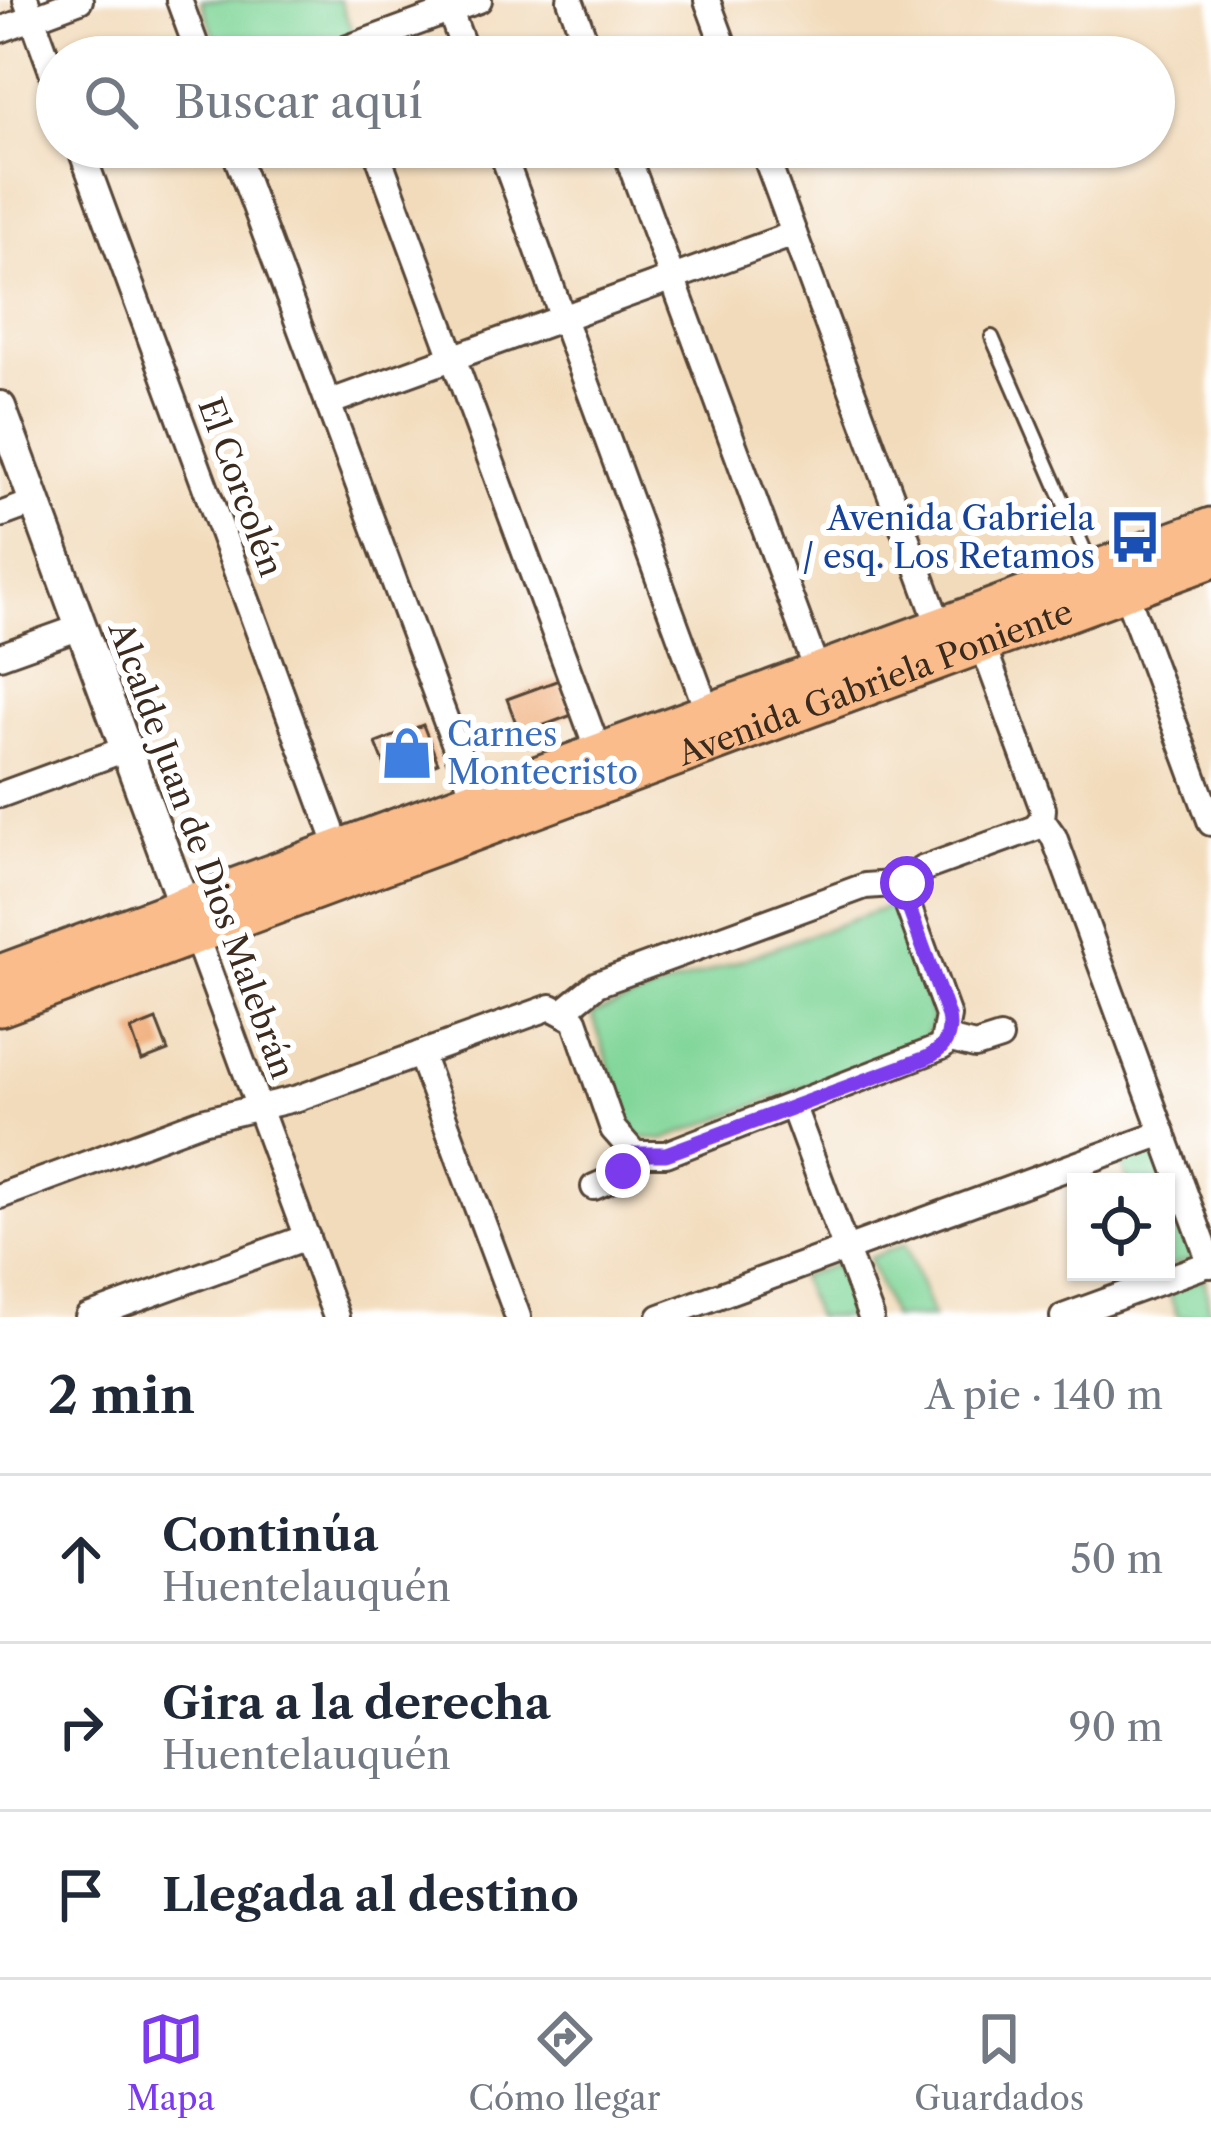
<!DOCTYPE html>
<html lang="es">
<head>
<meta charset="utf-8">
<style>
  :root { --surface:#fff; --page:#f6f6f7; --text:#1f2937; --muted:#747a83; --line:#e0e1e3; --accent:#7c3aed }
  body { margin:0; font-family:"Libre Caslon Text",serif; background:var(--page); color:var(--text) }
  .controls { position:absolute; right:36px; bottom:36px; display:grid; overflow:hidden; border-radius:0px; box-shadow:0 3px 9px #0004 }
  .controls button { width:108px; height:108px; display:grid; place-items:center; padding:0; border:0; border-bottom:3px solid var(--line); background:var(--surface); color:var(--text); font:60px sans-serif }
  .stop { position:absolute; width:36px; height:36px; margin:-27px; border:9px solid #7c3aed; border-radius:50%; background:#fff }
  .stop.end { background:#7c3aed; border-color:#fff; box-shadow:0 3px 12px #0008 }
  .list { margin:0; padding:0; list-style:none }
  h2 { display:flex; justify-content:space-between; align-items:center; height:156px; margin:0; padding:0 48px; font-size:51px }
  h2 small { font-size:39px; font-weight:400; color:var(--muted) }
  .list li { display:grid; grid-template-columns:78px 1fr auto; gap:36px; align-items:center; box-sizing:border-box; height:168px; padding:0 48px; border-top:3px solid var(--line) }
  .list b { display:block; font-size:45px; white-space:nowrap }
  .list p { margin:0; font-size:39px; white-space:nowrap; color:var(--muted) }
  .list em { font-size:39px; font-style:normal; color:var(--muted) }
  .icon { flex:none; width:66px; height:66px; fill:none; stroke:currentColor; stroke-width:2; stroke-linecap:round; stroke-linejoin:round }
  .map { position:relative; flex:none; width:1211px; height:1317px; overflow:hidden }
  .search { position:absolute; background:var(--surface); box-shadow:0 3px 9px #0004; left:36px; right:36px; top:36px; height:132px; display:flex; align-items:center; gap:30px; box-sizing:border-box; padding:0 42px; border-radius:66px; color:var(--muted); font-size:45px }
  .sheet { height:660px; background:var(--surface) }
  nav { display:flex; justify-content:space-around; align-items:center; box-sizing:border-box; height:168px; border-top:3px solid var(--line); background:var(--surface); font-size:33px; color:var(--muted) }
  nav a { display:grid; justify-items:center; gap:6px }
  nav .on { color:var(--accent) }
  .map>svg:first-child { display:block }
  .green { fill:#81d699; stroke:#5e805c; stroke-width:3 }
  .building { fill:#efa871 }
  .lines { fill:none; stroke-linecap:round; stroke-linejoin:round }
  .service-casing { stroke:#564536; stroke-width:18 }
  .minor-casing { stroke:#564536; stroke-width:30 }
  .tertiary-casing { stroke:#564536; stroke-width:36 }
  .primary-casing { stroke:#564536; stroke-width:45 }
  .service { stroke:#fff; stroke-width:12 }
  .minor { stroke:#fff; stroke-width:24 }
  .tertiary { stroke:#fff; stroke-width:30 }
  .primary { stroke:#f9bc8a; stroke-width:39 }
  .route { stroke:#7c3aed; stroke-width:15 }
  .labels { text-anchor:middle; stroke-width:12; stroke-linejoin:round; paint-order:stroke }
  .street-label { font-size:33px; fill:#3b2a1e; stroke:#fff }
  .transit-label { font-size:33px; fill:#164399; stroke:#fff; text-anchor:end }
  .shop-label { font-size:33px; fill:#366cbe; stroke:#fff; text-anchor:start }
</style>
</head>
<body>
<div class="map">
<svg width="1211" height="1317" viewBox="0 0 1211 1317">
  <rect width="100%" height="100%" fill="#fff"/>
  <filter id="ink" filterUnits="userSpaceOnUse"><feTurbulence type="fractalNoise" baseFrequency=".00833" numOctaves="2"/><feDisplacementMap in="SourceGraphic" scale="24" xChannelSelector="R" yChannelSelector="G"/><feConvolveMatrix kernelMatrix="1 2 1 2 8 2 1 2 1" color-interpolation-filters="sRGB"/></filter>
  <filter id="wash" filterUnits="userSpaceOnUse"><feTurbulence type="fractalNoise" baseFrequency=".004" numOctaves="4" result="noise"/><feDisplacementMap in="SourceGraphic" scale="48" xChannelSelector="R" yChannelSelector="G"/><feGaussianBlur stdDeviation="2.7" result="paint"/><feColorMatrix in="noise" values="0 0 0 0 0 0 0 0 0 0 0 0 0 0 0 0 0 1.4 0 .05"/><feComposite in="paint" operator="in"/></filter>
  <g filter="url(#wash)">
    <rect width="100%" height="100%" fill="#f2dbbb"/>
    <g class="green">
      <path d="M201 0H340L354 37 298 57H222Z"/>
      <path d="M893 905 930 1008 933 1022 920 1044 663 1140 639 1137 628 1120 592 1014Z"/>
      <path d="M1157 1148 1196 1257 1166 1268V1182H1128L1121 1161Z"/>
      <path d="M905 1244 933 1317H892L869 1258Z"/>
      <path d="M837 1264 856 1317H815L800 1277Z"/>
      <path d="M1204 1278 1211 1317H1178L1168 1291Z"/>
    </g>
    <g id="blocks">
      <g class="building">
        <path d="M559 680 572 715 520 734 507 699Z"/>
        <path d="M423 725 438 763 391 781 376 743Z"/>
        <path d="M156 1020 168 1051 142 1061 131 1030Z"/>
      </g>
    </g>
  </g>
  <g filter="url(#ink)">
    <use href="#blocks" fill-opacity="0" stroke="#564536" stroke-width="3"/>
    <g class="lines">
      <g class="service-casing">
        <path id="service" d="M992 337 1091 565"/>
      </g>
      <g class="minor-casing">
        <g id="minor">
          <path d="M26 0 57 85"/>
          <path d="M179 0 200 57"/>
          <path d="M570 0 591 57"/>
          <path d="M707 0 728 57"/>
          <path d="M450 11 467 57"/>
          <path d="M0 30 80 0"/>
          <path d="M323 57 479 0"/>
          <path d="M80 147 339 850"/>
          <path d="M233 147 475 799"/>
          <path d="M375 147 599 753"/>
          <path d="M500 147 708 713"/>
          <path d="M624 147 818 673"/>
          <path d="M762 147 940 628"/>
          <path d="M328 403 794 234"/>
          <path d="M0 515 35 502"/>
          <path d="M1125 590 1211 823"/>
          <path d="M982 643 1043 809 1042 820 1054 837 1211 1265"/>
          <path d="M0 656 81 627"/>
          <path d="M0 795 126 749"/>
          <path d="M195 934 336 1317"/>
          <path d="M565 1010 597 984 865 886 907 883"/>
          <path d="M947 1039 975 1046 1000 1038"/>
          <path d="M420 1054 518 1317"/>
          <path d="M793 1107 871 1317"/>
          <path d="M594 1187 617 1177 635 1154"/>
          <path d="M0 1196 202 1121 298 1098 551 1007 575 1020 613 1129 635 1154H666L942 1047 948 1016 907 903V883L922 869 1035 828 1042 820"/>
          <path d="M88 1317 307 1237"/>
          <path d="M660 1317 1163 1133"/>
          <path d="M1063 1317 1211 1263"/>
        </g>
      </g>
      <g class="tertiary-casing">
        <path id="tertiary" d="M0 407 191 925"/>
      </g>
      <g class="primary-casing">
        <g id="primary">
          <path d="M0 975 1211 528"/>
          <path id="s1" d="M0 1006 1211 558"/>
        </g>
      </g>
      <use href="#service" class="service"/>
      <use href="#minor" class="minor"/>
      <use href="#tertiary" class="tertiary"/>
      <use href="#primary" class="primary"/>
    </g>
  </g>
  <g class="lines" filter="url(#ink)">
    <path class="route" d="M623 1171 635 1154H666L926 1058C944 1050 952 1037 948 1016L907 903V883"/>
  </g>
  <defs>
    <g id="bus-bare" transform="scale(4.14)"><path d="M-5-6H5V4H4V6H2V4H-2V6H-4V4H-5ZM-3.5-4V0h7V-4ZM-3.5 1.2v1.5H-2V1.2ZM2 1.2v1.5H3.5V1.2Z" fill="#1a4fb4" stroke="#fff" stroke-width="2.5" paint-order="stroke"/></g>
    <g id="shop-bare" transform="scale(4.14)"><path d="M-5-2.5h2.3a2.7 3.5 0 0 1 5.4 0H5L5.5 6h-11ZM-1.5-2.5h3a1.5 2.3 0 0 0-3 0Z" fill="#3f7fe0" stroke="#fff" stroke-width="2.5" paint-order="stroke"/></g>
  </defs>
  <g fill-rule="evenodd">
    <use href="#bus-bare" x="1135" y="537"/>
    <use href="#shop-bare" x="407" y="753"/>
  </g>
  <g class="labels">
    <g class="street-label">
      <text transform="translate(241 487) rotate(70)" y="12">El Corcolén</text>
      <text dy="12" stroke="none"><textPath href="#s1" startOffset="933">Avenida Gabriela Poniente</textPath></text>
      <text transform="translate(202 850) rotate(70)" y="12">Alcalde Juan de Dios Malebrán</text>
    </g>
    <g class="transit-label">
      <text x="1095" y="530">Avenida Gabriela<tspan x="1095" dy="38">/ esq. Los Retamos</tspan></text>
    </g>
    <g class="shop-label">
      <text x="447" y="746">Carnes<tspan x="447" dy="38">Montecristo</tspan></text>
    </g>
  </g>
</svg>
<div class="controls">
<button><svg class="icon" aria-label="locate" viewBox="0 0 24 24"><circle cx="12" cy="12" r="6"/><path d="M12 2v4M12 18v4M2 12h4M18 12h4"/></svg></button>
</div>
<div class="stop" style="left:907px;top:883px"></div>
<div class="stop end" style="left:623px;top:1171px"></div>
<div class="search"><svg class="icon" aria-label="search" viewBox="0 0 24 24"><circle cx="10" cy="10" r="6"/><path d="M15 15l6 6"/></svg>Buscar aquí</div>
</div>
<section class="sheet">
<h2>2 min<small>A pie · 140 m</small></h2>
<ul class="list">
<li><svg class="icon" aria-label="ahead" viewBox="0 0 24 24"><path d="M12 20V5M6 11l6-6 6 6"/></svg><div><b>Continúa</b><p>Huentelauquén</p></div><em>50 m</em></li>
<li><svg class="icon" aria-label="right" viewBox="0 0 24 24"><path d="M7 20v-9h11M14 6l5 5-5 5"/></svg><div><b>Gira a la derecha</b><p>Huentelauquén</p></div><em>90 m</em></li>
<li><svg class="icon" aria-label="arrive" viewBox="0 0 24 24"><path d="M6 21V4h12l-3 4 3 4H6"/></svg><div><b>Llegada al destino</b></div></li>
</ul>
</section>
<nav>
<a class="on"><svg class="icon" aria-label="map" viewBox="0 0 24 24"><path d="M3 6l6-2 6 2 6-2v14l-6 2-6-2-6 2zM9 4v14M15 6v14"/></svg>Mapa</a>
<a><svg class="icon" aria-label="directions" viewBox="0 0 24 24"><path d="M12 3l9 9-9 9-9-9zM9 14v-3h6M13 9l2 2-2 2"/></svg>Cómo llegar</a>
<a><svg class="icon" aria-label="saved" viewBox="0 0 24 24"><path d="M7 4h10v16l-5-4-5 4z"/></svg>Guardados</a>
</nav>
</body>
</html>
